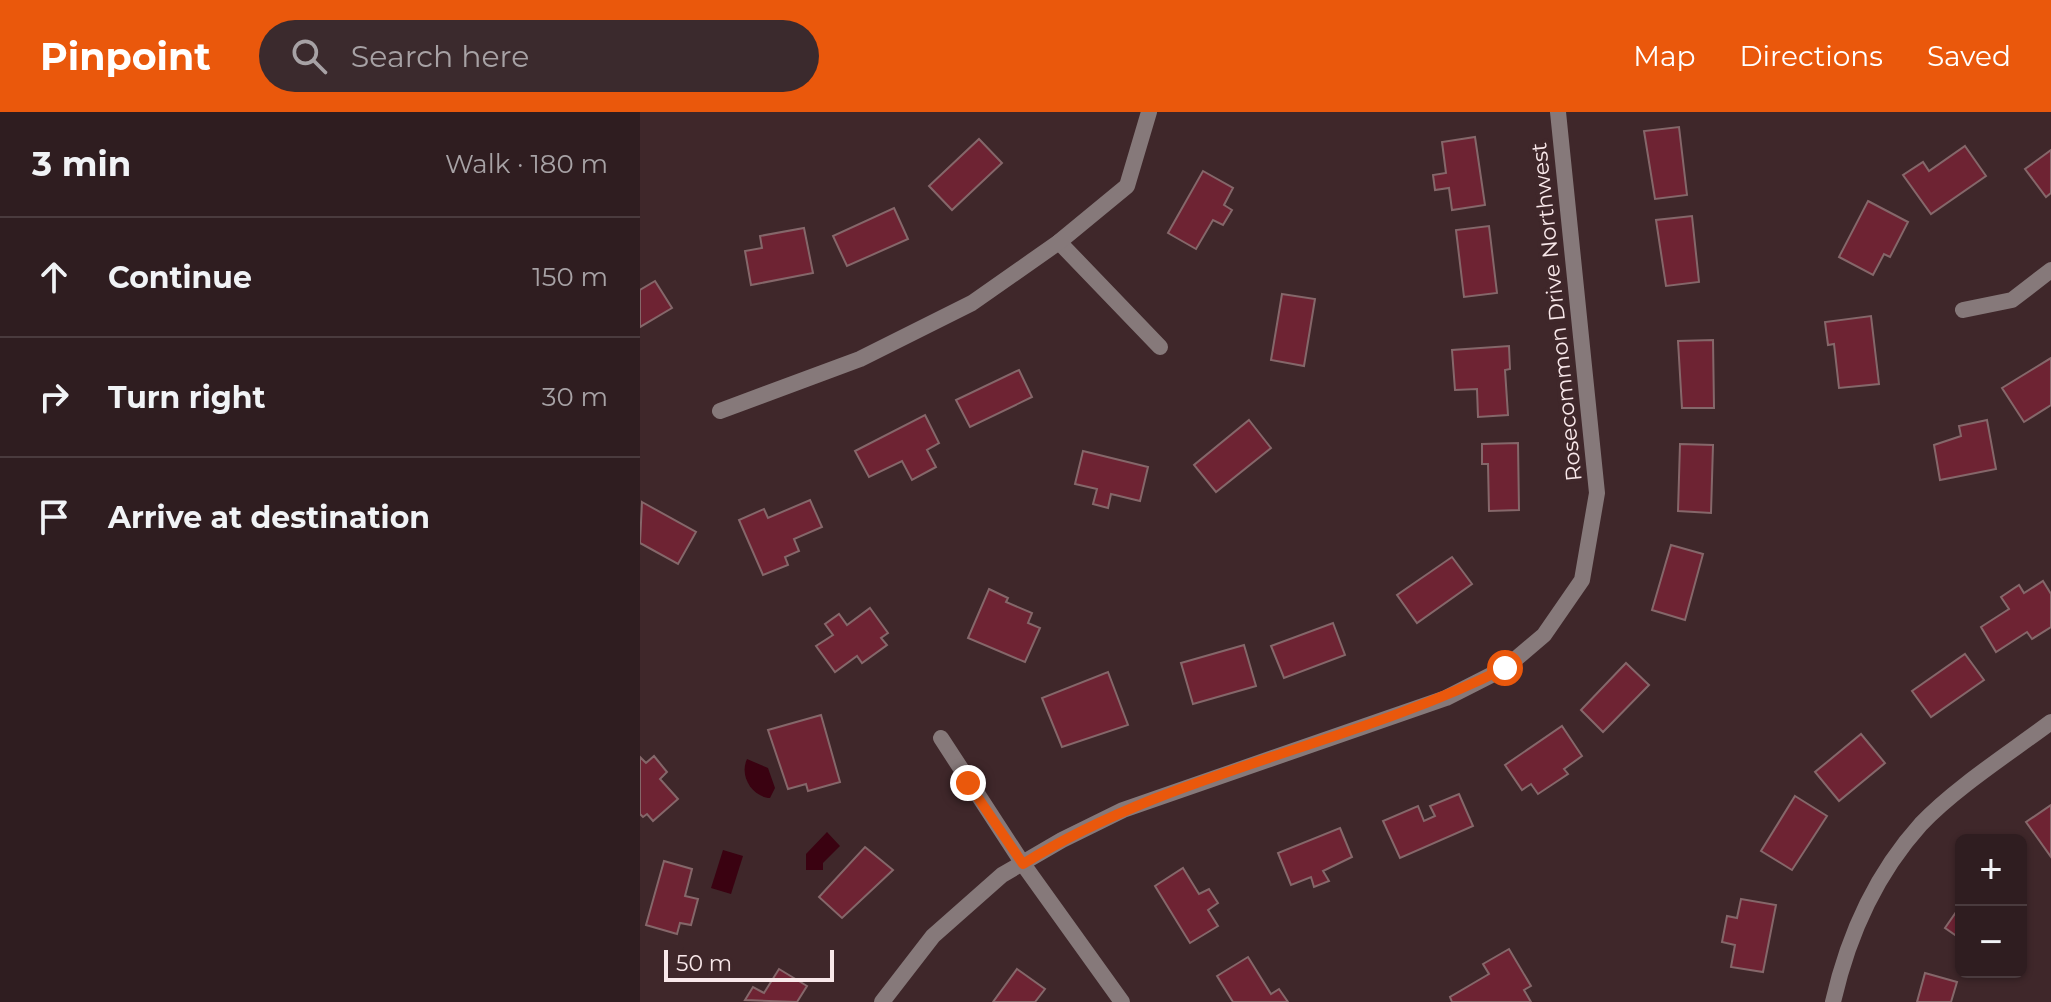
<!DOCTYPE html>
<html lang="en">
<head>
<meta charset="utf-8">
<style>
  :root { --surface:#2f1d20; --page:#3b2a2d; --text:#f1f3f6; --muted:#a7a2a5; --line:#4a3b3e; --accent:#ea580c }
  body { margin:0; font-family:Montserrat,sans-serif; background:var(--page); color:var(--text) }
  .controls { position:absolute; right:24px; bottom:24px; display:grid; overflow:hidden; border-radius:12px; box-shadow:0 2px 6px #0004 }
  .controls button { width:72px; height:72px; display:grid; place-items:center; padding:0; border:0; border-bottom:2px solid var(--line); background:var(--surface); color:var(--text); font:40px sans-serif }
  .scale { position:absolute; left:24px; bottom:20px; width:170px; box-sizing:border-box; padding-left:8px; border:4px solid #f9e8ea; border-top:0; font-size:22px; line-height:28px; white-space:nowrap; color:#f9e8ea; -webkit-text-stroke:6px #3f272a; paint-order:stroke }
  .stop { position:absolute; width:24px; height:24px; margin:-18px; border:6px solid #ea580c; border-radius:50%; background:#fff }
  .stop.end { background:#ea580c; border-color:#fff; box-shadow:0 2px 8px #0008 }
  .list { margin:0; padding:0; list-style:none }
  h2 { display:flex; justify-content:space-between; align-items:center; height:104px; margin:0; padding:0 32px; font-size:34px }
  h2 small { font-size:26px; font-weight:400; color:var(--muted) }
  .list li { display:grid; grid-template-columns:52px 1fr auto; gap:24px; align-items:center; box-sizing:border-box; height:120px; padding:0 32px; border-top:2px solid var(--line) }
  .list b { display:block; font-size:30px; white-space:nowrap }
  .list em { font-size:26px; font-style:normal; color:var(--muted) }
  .icon { flex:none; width:44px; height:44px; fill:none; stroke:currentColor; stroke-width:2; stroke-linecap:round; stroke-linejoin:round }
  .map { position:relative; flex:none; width:1411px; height:890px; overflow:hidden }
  header { display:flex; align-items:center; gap:48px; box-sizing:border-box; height:112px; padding:0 40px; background:var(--accent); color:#fff }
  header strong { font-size:38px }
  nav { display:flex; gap:44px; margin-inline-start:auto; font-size:28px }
  .search { width:560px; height:72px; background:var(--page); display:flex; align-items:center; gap:20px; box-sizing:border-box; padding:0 28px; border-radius:44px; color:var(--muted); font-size:30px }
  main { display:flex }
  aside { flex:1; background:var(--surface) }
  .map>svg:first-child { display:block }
  .water { fill:#3a0211 }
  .building { fill:#6e2333; stroke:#85676a; stroke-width:2 }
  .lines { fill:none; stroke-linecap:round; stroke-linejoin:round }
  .minor { stroke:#86797a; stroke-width:16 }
  .route { stroke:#ea580c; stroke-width:10 }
  .labels { text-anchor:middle; stroke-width:8; stroke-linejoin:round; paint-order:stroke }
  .street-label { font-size:22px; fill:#f9e8ea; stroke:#3f272a }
</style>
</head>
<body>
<header>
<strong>Pinpoint</strong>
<div class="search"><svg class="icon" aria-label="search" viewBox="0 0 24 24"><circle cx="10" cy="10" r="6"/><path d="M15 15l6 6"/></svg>Search here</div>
<nav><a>Map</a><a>Directions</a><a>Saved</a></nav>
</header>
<main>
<aside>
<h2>3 min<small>Walk · 180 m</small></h2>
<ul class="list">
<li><svg class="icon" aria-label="ahead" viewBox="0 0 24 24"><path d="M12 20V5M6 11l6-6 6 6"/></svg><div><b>Continue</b></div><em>150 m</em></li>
<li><svg class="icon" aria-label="right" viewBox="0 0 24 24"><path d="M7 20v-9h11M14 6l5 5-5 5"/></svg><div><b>Turn right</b></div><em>30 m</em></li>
<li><svg class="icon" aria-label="arrive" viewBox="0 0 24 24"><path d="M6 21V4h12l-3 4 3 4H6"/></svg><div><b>Arrive at destination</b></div></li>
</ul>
</aside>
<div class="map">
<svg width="1411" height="890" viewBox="0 0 1411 890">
  <rect width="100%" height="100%" fill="#3f272a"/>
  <g class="water">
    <path d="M107 647 128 656 135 676 130 686C112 685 99 664 107 647Z"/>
    <path d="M187 720 200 734 183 751V758H166V742Z"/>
    <path d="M83 738 103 744 91 782 71 776Z"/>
  </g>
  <g class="building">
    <path d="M1039 15 1047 83 1015 87 1004 19Z"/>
    <path d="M835 25 845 93 812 98 809 76 795 78 793 63 806 61 802 30Z"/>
    <path d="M339 27 362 51 312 98 289 74Z"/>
    <path d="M1325 34 1346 64 1291 102 1263 63 1283 50 1289 59Z"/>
    <path d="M1411 38V81L1406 85 1385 57Z"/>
    <path d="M563 59 593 76 584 93 592 98 583 113 573 108 556 137 528 121Z"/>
    <path d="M1228 89 1268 110 1250 145 1244 142 1233 163 1199 145Z"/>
    <path d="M254 96 268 127 207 154 193 124Z"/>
    <path d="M1052 104 1059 170 1026 174 1016 108Z"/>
    <path d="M849 114 857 181 824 185 816 118Z"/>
    <path d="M164 116 173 161 111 173 105 139 122 136 120 124Z"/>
    <path d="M15 169 32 196 0 215V178Z"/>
    <path d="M642 182 675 187 664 254 631 248Z"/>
    <path d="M1231 204 1239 272 1199 276 1194 232 1188 233 1185 210Z"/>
    <path d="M1073 228 1074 296H1042L1038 229Z"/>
    <path d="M869 234 870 257 865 258 868 303 838 305 837 277 815 278 812 238Z"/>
    <path d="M1411 246V293L1384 310 1362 276Z"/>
    <path d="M379 258 392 285 330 315 316 288Z"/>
    <path d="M285 303 299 331 287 338 296 355 272 368 262 349 229 365 215 339Z"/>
    <path d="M609 308 631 336 576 380 554 353Z"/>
    <path d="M1347 308 1356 357 1300 368 1294 333 1321 324 1319 314Z"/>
    <path d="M878 331 879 398 849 399 848 352H842V332Z"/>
    <path d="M1040 332 1073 333 1071 401 1038 399Z"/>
    <path d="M443 339 508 355 500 389 471 382 468 396 453 392 457 377 435 372Z"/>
    <path d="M170 388 182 415 154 427 159 439 145 445 148 453 123 463 99 408 124 397 128 406Z"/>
    <path d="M2 390 56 420 38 452 0 431Z"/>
    <path d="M1031 433 1063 442 1045 508 1012 498Z"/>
    <path d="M812 445 832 472 777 511 757 483Z"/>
    <path d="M1403 469 1411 482V515L1392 527 1387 520 1356 540 1341 515 1369 497 1361 485 1379 473 1384 481Z"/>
    <path d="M349 477 368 486 366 490 392 501 388 511 400 516 385 550 328 526Z"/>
    <path d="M230 496 248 521 241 526 247 533 222 551 217 544 195 560 176 534 193 523 185 512 199 502 207 513Z"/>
    <path d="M693 511 705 543 644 566 631 534Z"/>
    <path d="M604 533 616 574 553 592 541 551Z"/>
    <path d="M1325 542 1344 568 1291 605 1272 579Z"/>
    <path d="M986 551 1009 573 963 620 941 598Z"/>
    <path d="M468 560 488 613 422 635 402 586Z"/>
    <path d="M181 603 200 670 168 679 166 672 148 677 128 618Z"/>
    <path d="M922 614 942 644 924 657 928 662 898 682 891 672 882 678 865 653Z"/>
    <path d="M1221 622 1245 651 1199 689 1175 660Z"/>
    <path d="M14 644 27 660 20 667 38 687 13 709 7 702 3 705 0 702V645L6 651Z"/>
    <path d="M819 682 833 714 760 746 743 709 778 694 784 709 795 704 790 694Z"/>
    <path d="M1155 684 1187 704 1152 758 1121 739Z"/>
    <path d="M1411 693V745L1386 710Z"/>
    <path d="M700 716 712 745 683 759 689 769 674 775 671 765 651 773 638 741Z"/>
    <path d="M225 735 253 758 202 806 179 785Z"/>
    <path d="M24 749 52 757 45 784 58 787 51 813 40 811 37 822 6 813Z"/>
    <path d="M543 756 559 782 569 777 578 791 568 798 578 814 550 831 515 774Z"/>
    <path d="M1101 787 1136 793 1123 860 1091 855 1095 833 1082 830 1087 804 1097 806Z"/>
    <path d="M1321 793V827L1305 816Z"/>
    <path d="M869 837 891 874 884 878 891 890H812L810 885 849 862 843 852Z"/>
    <path d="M608 845 631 882 639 877 648 890H593L577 864Z"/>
    <path d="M139 857 167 874 157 890 105 888 113 875 124 881Z"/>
    <path d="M377 857 405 877 395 890H353Z"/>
    <path d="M1285 861 1317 870 1311 890H1277Z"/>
  </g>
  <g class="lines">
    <g class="minor">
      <path d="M419 130 520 235"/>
      <path d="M1323 198 1372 188 1411 158"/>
      <path d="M80 299 220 247 332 191 419 130 487 74 509 0"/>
      <path d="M301 626 383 752 482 890"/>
      <path d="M242 890 293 824 362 763 422 728 483 698 806 586 865 556 904 523 942 468 957 381 918 0"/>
      <path d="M1193 890C1208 824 1235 763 1281 712 1315 676 1371 640 1411 610"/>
    </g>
  </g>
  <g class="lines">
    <path class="route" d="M328 671 383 752C531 659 710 634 865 556"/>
  </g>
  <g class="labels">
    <g class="street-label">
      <text transform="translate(916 200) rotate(-96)" y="8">Rosecommon Drive Northwest</text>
    </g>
  </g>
</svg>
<div class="controls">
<button>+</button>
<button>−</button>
</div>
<div class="scale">50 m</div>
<div class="stop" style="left:865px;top:556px"></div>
<div class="stop end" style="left:328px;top:671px"></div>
</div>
</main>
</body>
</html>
